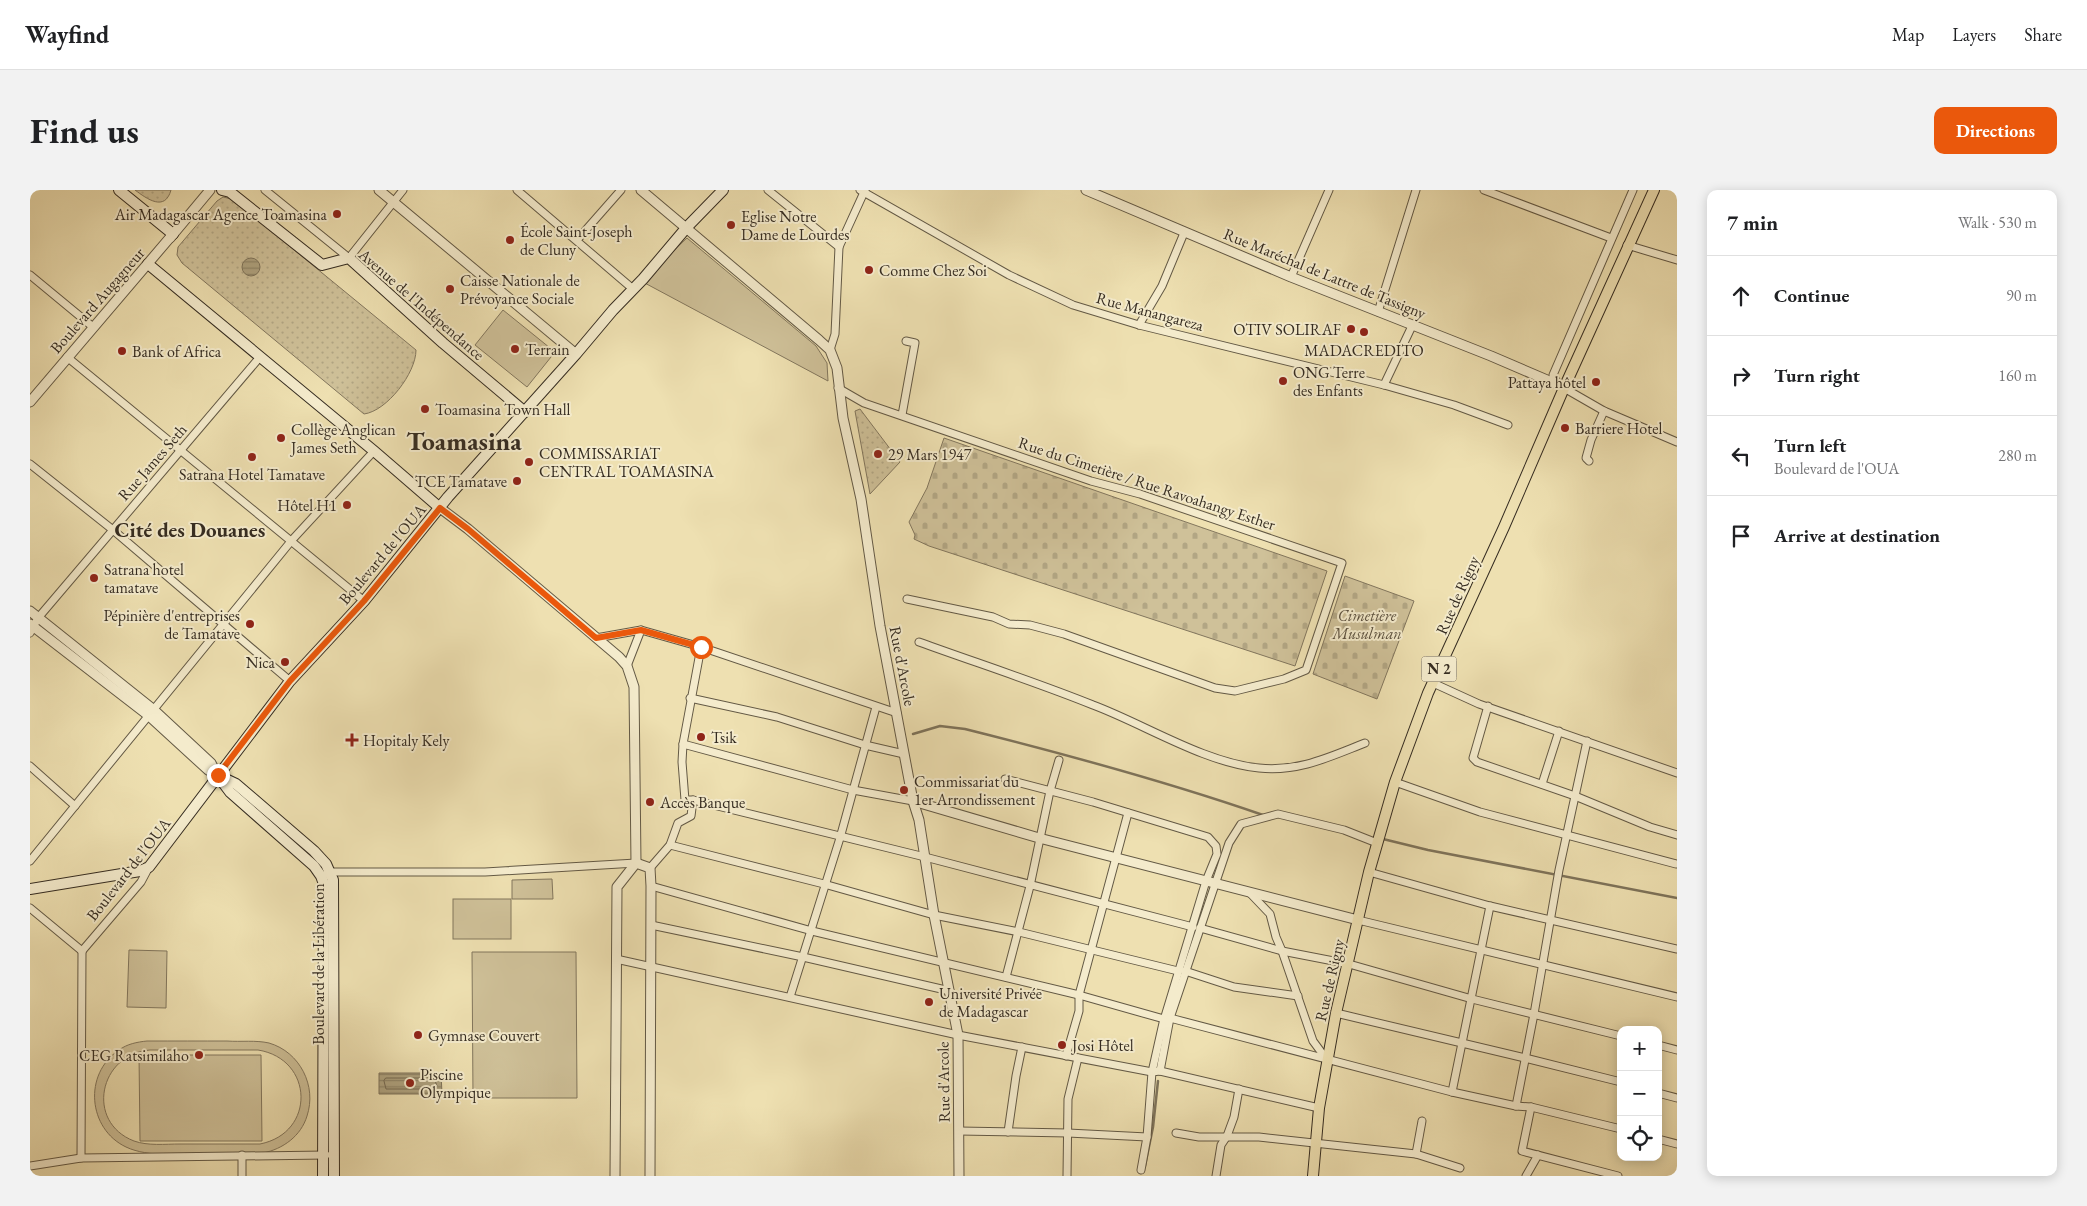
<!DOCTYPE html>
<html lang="en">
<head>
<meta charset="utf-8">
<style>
  :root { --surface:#fff; --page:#f2f2f2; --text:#202124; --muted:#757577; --line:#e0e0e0; --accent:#ea580c }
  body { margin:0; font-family:"EB Garamond",serif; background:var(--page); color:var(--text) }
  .controls { position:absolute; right:15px; bottom:15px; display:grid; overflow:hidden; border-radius:10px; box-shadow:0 2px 12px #0003 }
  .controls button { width:45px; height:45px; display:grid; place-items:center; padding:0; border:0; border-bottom:1px solid var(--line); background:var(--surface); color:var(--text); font:25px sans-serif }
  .stop { position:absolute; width:15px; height:15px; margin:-11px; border:4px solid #ea580c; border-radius:50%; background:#fff }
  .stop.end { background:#ea580c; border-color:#fff; box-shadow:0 1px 5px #0008 }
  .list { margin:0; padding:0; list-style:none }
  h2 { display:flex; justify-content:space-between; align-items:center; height:65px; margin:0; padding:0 20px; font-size:21px }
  h2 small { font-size:16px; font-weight:400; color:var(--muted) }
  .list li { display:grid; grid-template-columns:32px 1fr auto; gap:15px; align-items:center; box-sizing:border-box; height:80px; padding:0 20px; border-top:1px solid var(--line) }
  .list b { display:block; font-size:19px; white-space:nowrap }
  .list p { margin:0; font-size:16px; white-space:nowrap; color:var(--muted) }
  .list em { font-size:16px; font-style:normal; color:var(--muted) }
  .icon { flex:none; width:28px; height:28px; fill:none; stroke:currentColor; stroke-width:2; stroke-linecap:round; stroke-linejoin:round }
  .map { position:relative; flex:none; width:1647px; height:986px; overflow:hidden; border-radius:10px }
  header { display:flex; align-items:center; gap:30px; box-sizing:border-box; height:70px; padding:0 25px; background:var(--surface); border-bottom:1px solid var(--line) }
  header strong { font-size:24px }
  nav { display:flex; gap:28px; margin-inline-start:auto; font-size:18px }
  .intro { display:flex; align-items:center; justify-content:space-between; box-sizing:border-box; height:120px; padding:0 30px }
  h1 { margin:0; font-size:35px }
  .button { padding:12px 22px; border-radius:10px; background:var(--accent); color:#fff; font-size:18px; font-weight:700 }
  main { display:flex; gap:30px; padding:0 30px }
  aside { flex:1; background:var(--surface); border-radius:10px; box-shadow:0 2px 12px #0003 }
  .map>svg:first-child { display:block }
  .green { fill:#cfc199; stroke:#82765d; fill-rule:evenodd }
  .cemetery { fill:url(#cemetery-stones); stroke:#82765d }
  .garden { fill:url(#garden-dots); stroke:#82765d }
  .water { fill:url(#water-rules); stroke:#7e735a }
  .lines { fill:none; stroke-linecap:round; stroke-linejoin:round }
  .shore { stroke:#726850; stroke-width:1 }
  .stream { stroke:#7e735a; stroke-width:2.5 }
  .minor-casing { stroke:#635945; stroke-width:9 }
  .tertiary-casing { stroke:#635945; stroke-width:11 }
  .secondary-casing { stroke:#352c21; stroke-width:12 }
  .primary-casing { stroke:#352c21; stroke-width:12 }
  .minor { stroke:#f4ebcc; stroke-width:7 }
  .tertiary { stroke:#f4ebcc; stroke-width:9 }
  .secondary { stroke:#f4ebcc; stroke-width:10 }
  .primary { stroke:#eee0b1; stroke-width:10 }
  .route { stroke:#ea580c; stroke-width:6 }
  .poi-dot { fill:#8f2418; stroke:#f4ebcc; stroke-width:2 }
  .labels { text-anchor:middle; stroke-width:4; stroke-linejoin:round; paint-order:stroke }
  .shield { fill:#f4ebcc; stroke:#6e6554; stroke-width:1 }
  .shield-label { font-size:15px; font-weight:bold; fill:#352c21 }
  .poi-label { font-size:16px; fill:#352c21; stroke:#f4ebcc; text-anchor:start }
  .street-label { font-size:16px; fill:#352c21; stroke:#f4ebcc }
  .park-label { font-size:16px; font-style:italic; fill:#5c513f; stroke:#f4ebcc }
  .district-label { font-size:21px; font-weight:bold; fill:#352c21; stroke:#f4ebcc }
  .town-label { font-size:26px; font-weight:bold; fill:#352c21; stroke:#f4ebcc }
</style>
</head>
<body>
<header>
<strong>Wayfind</strong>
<nav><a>Map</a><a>Layers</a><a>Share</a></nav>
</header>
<div class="intro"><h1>Find us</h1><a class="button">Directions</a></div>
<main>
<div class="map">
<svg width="1647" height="986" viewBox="0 0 1647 986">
  <defs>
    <pattern id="cemetery-stones" width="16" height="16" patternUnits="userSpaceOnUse" patternTransform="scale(1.25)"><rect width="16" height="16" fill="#cfc199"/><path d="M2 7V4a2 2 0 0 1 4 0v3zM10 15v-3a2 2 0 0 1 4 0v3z" fill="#b2a684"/></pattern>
    <pattern id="garden-dots" width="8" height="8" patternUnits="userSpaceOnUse" patternTransform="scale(1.25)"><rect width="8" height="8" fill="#cfc199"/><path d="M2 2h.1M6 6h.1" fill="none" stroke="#b2a684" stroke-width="1.8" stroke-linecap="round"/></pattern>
    <pattern id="water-rules" width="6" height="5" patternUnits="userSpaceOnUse" patternTransform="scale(1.25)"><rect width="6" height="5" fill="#afa380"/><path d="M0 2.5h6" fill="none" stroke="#8f8568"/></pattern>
  </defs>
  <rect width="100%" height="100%" fill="#eee0b1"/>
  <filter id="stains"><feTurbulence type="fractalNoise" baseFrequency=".004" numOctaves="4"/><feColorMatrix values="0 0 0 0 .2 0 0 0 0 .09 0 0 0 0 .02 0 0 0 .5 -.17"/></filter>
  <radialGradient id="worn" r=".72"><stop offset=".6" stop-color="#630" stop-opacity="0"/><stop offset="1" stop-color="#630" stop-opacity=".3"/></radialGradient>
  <g class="green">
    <path d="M657 48 786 156 797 173 798 191 611 91Z"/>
    <path d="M473 120 525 162 497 197 445 155Z"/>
    <path d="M522 689 523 709H482V690Z"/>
    <rect x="423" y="709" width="58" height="40"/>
    <path d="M99 760 137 761 136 818 97 817Z"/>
    <path d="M442 762H546L547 908H443Z"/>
    <path d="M117 851C144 851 171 851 197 851 211 852 226 850 239 853 270 862 287 896 277 926 271 946 253 959 233 963 214 964 195 963 176 963 151 963 119 968 96 957 58 939 53 884 89 860 97 854 107 852 117 851ZM120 860H228C284 869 286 943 230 954 203 954 177 954 150 954 135 954 118 956 104 951 55 932 69 864 120 860Z"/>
    <path d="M109 865H231L232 951H110Z"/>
  </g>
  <g class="cemetery">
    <path d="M914 248 1297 381 1265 476 899 356 884 349 885 345 879 332 897 298Z"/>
    <path d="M1315 386 1384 411 1347 509 1283 484Z"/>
  </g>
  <g class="garden">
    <path d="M105 0H141C135 22 117 9 105 0Z"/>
    <path d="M193 7 202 9 386 160C386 183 357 221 334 224L152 73 147 65 148 57 187 11Z"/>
    <path d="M830 219 870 272 840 304 825 221Z"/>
  </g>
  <g class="water">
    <circle cx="221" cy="77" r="9"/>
    <path d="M349 883H411L412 904H349Z"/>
  </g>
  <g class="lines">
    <path class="shore" d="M356 888H404L407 896 404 899H356L354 891Z"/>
    <g class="stream">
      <path d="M883 544 910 536 935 539C1035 564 1135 591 1233 625"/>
      <path d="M1353 649 1398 660 1647 708"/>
      <path d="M1153 778 1174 717"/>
      <path d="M1115 976 1123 937 1128 891"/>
    </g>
    <g class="minor-casing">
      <g id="minor">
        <path d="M235 0 319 68 373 0"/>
        <path d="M487 0 603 99"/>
        <path d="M738 0 809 57"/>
        <path d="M830 0 979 85 1043 115 1109 135 1354 195 1424 215 1478 235"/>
        <path d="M1454 0 1581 48"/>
        <path d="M547 50 591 0"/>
        <path d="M1597 55 1647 70"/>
        <path d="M0 85 63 137"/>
        <path d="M1261 87 1299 0"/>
        <path d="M1348 122 1386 0"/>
        <path d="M1109 135 1132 96 1154 43"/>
        <path d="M800 160 805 144 809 57 835 0"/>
        <path d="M37 167 334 411"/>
        <path d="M1354 195 1382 136"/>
        <path d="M1529 196 1523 185 1603 0"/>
        <path d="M808 198 834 213 1061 291 1110 304 1312 373 1276 480 1254 489 1205 501 1185 498 1034 444 1000 435 979 434 963 427 877 409"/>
        <path d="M1534 198 1574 221 1647 252"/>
        <path d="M872 225 885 153 876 151"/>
        <path d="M1559 271 1556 268 1561 250 1574 221"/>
        <path d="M0 274 83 340 260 491"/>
        <path d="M0 443 8 428 230 167"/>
        <path d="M566 448 611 440 671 457 867 523"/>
        <path d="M889 452C947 473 1006 492 1063 515 1114 534 1175 573 1229 578 1269 582 1299 567 1335 553"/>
        <path d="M597 476 611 440"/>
        <path d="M1403 493 1449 514 1647 583"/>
        <path d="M660 508 747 527 835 555 874 564"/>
        <path d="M1458 516 1443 568 1447 572 1545 606 1620 637 1647 645"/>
        <path d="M653 554 823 600 883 611"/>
        <path d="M0 576 45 616"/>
        <path d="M975 589 1063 612 1178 647 1186 656 1187 664 1176 691 1133 833 1122 882 1117 947 1111 980"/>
        <path d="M1365 592 1450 622 1646 674"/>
        <path d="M1512 594 1529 541"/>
        <path d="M663 610 895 667 1163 737"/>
        <path d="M640 655 794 694 904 725 989 742 1148 781"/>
        <path d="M0 671 262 350 344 261"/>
        <path d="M620 678 640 655 648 633 661 626 663 610H655L652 572 653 554 671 457"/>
        <path d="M1339 682 1460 716 1647 759"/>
        <path d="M297 684 301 682H455L606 673"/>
        <path d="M621 696 782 741 1049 805 1134 829"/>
        <path d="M1219 702 1240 724 1246 747 1252 761 1283 851 1297 870"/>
        <path d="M0 718 52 761"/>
        <path d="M1328 730 1647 807"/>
        <path d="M621 735 773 767 920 801"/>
        <path d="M1170 738 1252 761 1319 774 1442 809 1591 846"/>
        <path d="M52 761 111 692 119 677"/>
        <path d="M586 769 928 845 1122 882 1130 881 1289 918"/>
        <path d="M1155 781 1204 797 1268 806"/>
        <path d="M976 787 1000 696 1020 601 1029 570"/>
        <path d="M760 807 810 648 846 517"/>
        <path d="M1306 823 1495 868 1591 892"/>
        <path d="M1140 828 1422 902 1486 916 1501 917 1591 939"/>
        <path d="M1628 855 1647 860"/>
        <path d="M1036 866 1049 821V805L1098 623"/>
        <path d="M1130 881 1140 828 1199 653 1211 634 1248 624 1314 640 1347 653"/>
        <path d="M1422 902 1460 716"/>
        <path d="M1628 903 1647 908"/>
        <path d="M1486 916 1504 824 1529 680 1557 551"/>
        <path d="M1501 917 1492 961 1588 986"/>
        <path d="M929 941 1038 943 1117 947"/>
        <path d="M978 942 986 886 992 857"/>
        <path d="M1146 943 1169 947H1229L1386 964 1430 978"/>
        <path d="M1628 949 1647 954"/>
        <path d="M1386 964 1392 931"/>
        <path d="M212 965V986"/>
        <path d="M51 968 52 761"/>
        <path d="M0 976 51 968 296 965"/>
        <path d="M1037 986 1038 909 1048 868"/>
        <path d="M1186 986 1191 955 1197 946 1204 927 1209 899"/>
        <path d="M1496 986 1508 965"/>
      </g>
    </g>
    <g class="tertiary-casing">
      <g id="tertiary">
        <path d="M349 0 546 164"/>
        <path d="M611 0 789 150 800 160 807 178 813 228 831 309 850 436 883 611 889 630 904 725 928 845 929 986"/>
        <path d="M1056 0 1261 87 1461 166 1524 193"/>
        <path d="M140 48 180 0"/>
        <path d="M0 212 143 44"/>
        <path d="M410 318 438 339 589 467 597 476 604 497 606 673 587 697 585 986"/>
        <path d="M0 421 124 520 181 573 187 585"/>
        <path d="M0 434 119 526 178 580 187 585"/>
        <path d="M883 611 1009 648 1328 730"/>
        <path d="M606 673 620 678 621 696 620 986"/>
      </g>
    </g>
    <g class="secondary-casing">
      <g id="secondary">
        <path d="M89 0 143 44"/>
        <path d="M192 0 200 2 292 75 319 68 413 153 495 222"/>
        <path d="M118 74 344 261 410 318"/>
        <path d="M187 585 206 594 284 661 296 674 303 690 304 986"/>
        <path d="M188 586 200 602 284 676 291 686 294 694 293 986"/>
        <path d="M0 699 110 681 119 677 260 491 334 411 418 307 546 164 583 120 613 89 657 37 693 0"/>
      </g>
    </g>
    <g class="primary-casing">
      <path id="primary" d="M1283 986 1289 918 1306 823 1339 682 1365 592 1398 503 1474 337 1534 198 1624 0"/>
    </g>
    <use href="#minor" class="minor"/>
    <use href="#tertiary" class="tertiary"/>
    <use href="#secondary" class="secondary"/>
    <use href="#primary" class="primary"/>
  </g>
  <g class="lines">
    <path class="route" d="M188 585 260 491 334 411 410 318 438 339 566 448 611 440 671 457"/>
  </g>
  <g class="poi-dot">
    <circle cx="307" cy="24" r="5"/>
    <circle cx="701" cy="35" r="5"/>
    <circle cx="480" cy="50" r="5"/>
    <circle cx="839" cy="80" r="5"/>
    <circle cx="420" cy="99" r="5"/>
    <circle cx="1321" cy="139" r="5"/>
    <circle cx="1334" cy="142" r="5"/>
    <circle cx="485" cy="159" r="5"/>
    <circle cx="92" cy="161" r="5"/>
    <circle cx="1253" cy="191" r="5"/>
    <circle cx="1566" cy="192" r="5"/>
    <circle cx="395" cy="219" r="5"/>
    <circle cx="1535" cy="238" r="5"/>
    <circle cx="251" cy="248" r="5"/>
    <circle cx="848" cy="264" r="5"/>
    <circle cx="222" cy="267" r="5"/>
    <circle cx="499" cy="272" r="5"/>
    <circle cx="487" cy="291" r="5"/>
    <circle cx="317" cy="315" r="5"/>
    <circle cx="64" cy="388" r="5"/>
    <circle cx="220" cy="434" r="5"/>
    <circle cx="255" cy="472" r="5"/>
    <circle cx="671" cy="547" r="5"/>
    <path d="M319.5 542.5h5v5h5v5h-5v5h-5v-5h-5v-5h5z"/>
    <circle cx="874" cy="600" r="5"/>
    <circle cx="620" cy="612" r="5"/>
    <circle cx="899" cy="812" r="5"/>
    <circle cx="388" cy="845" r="5"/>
    <circle cx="1032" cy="855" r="5"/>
    <circle cx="169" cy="865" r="5"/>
    <circle cx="380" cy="893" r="5"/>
  </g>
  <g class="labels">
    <rect class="shield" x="1391.5" y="466.5" width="35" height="25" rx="4"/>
    <g class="shield-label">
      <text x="1409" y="484">N 2</text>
    </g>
    <g class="poi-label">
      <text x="297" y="30" text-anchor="end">Air Madagascar Agence Toamasina</text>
      <text x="711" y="32">Eglise Notre<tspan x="711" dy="18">Dame de Lourdes</tspan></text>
      <text x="490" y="47">École Saint-Joseph<tspan x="490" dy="18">de Cluny</tspan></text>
      <text x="849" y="86">Comme Chez Soi</text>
      <text x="430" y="96">Caisse Nationale de<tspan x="430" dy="18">Prévoyance Sociale</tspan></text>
      <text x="1311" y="145" text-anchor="end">OTIV SOLIRAF</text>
      <text x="495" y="165">Terrain</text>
      <text x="1334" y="166" text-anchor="middle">MADACREDITO</text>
      <text x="102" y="167">Bank of Africa</text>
      <text x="1263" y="188">ONG Terre<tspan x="1263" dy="18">des Enfants</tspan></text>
      <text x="1556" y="198" text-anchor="end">Pattaya hôtel</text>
      <text x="405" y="225">Toamasina Town Hall</text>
      <text x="1545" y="244">Barriere Hotel</text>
      <text x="261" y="245">Collège Anglican<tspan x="261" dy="18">James Seth</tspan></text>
      <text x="509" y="269">COMMISSARIAT<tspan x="509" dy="18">CENTRAL TOAMASINA</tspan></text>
      <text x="858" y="270">29 Mars 1947</text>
      <text x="222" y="290" text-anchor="middle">Satrana Hotel Tamatave</text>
      <text x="477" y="297" text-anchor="end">TCE Tamatave</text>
      <text x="307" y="321" text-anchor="end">Hôtel H1</text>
      <text x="74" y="385">Satrana hotel<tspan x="74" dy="18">tamatave</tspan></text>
      <text x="210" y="431" text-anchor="end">Pépinière d'entreprises<tspan x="210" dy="18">de Tamatave</tspan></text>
      <text x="245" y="478" text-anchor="end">Nica</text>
      <text x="681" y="553">Tsik</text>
      <text x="333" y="556">Hopitaly Kely</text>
      <text x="884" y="597">Commissariat du<tspan x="884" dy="18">1er Arrondissement</tspan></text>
      <text x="630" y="618">Accès Banque</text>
      <text x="909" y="809">Université Privée<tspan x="909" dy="18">de Madagascar</tspan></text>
      <text x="398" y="851">Gymnase Couvert</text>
      <text x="1042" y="861">Josi Hôtel</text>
      <text x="159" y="871" text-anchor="end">CEG Ratsimilaho</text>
      <text x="390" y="890">Piscine<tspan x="390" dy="18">Olympique</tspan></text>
    </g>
    <g class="street-label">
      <text transform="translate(1295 83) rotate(22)" y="6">Rue Maréchal de Lattre de Tassigny</text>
      <text transform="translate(67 110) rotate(-49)" y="6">Boulevard Augagneur</text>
      <text transform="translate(392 114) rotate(41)" y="6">Avenue de l'Indépendance</text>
      <text transform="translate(1120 121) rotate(15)" y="6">Rue Manangareza</text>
      <text transform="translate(122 272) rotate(-49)" y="6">Rue James Seth</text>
      <text transform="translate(1117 293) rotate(18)" y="6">Rue du Cimetière / Rue Ravoahangy Esther</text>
      <text transform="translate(352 364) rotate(-50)" y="6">Boulevard de l'OUA</text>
      <text transform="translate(1427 405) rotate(-66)" y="6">Rue de Rigny</text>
      <text transform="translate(873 476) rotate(79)" y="6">Rue d'Arcole</text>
      <text transform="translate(98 679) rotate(-52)" y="6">Boulevard de l'OUA</text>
      <text transform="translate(288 774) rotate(-90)" y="6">Boulevard de la Libération</text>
      <text transform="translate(1299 790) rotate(-77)" y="6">Rue de Rigny</text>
      <text transform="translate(913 892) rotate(-91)" y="6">Rue d'Arcole</text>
    </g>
    <g class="park-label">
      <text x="1337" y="431">Cimetière<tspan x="1337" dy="18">Musulman</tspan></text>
    </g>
    <g class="district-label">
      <text x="160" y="347">Cité des Douanes</text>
    </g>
    <g class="town-label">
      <text x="434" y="260">Toamasina</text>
    </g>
  </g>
  <rect width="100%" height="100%" filter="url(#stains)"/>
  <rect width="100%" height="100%" fill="url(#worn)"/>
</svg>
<div class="controls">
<button>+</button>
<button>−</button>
<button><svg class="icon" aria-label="locate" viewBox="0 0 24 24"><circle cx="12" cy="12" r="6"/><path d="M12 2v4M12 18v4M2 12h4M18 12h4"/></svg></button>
</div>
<div class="stop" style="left:671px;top:457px"></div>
<div class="stop end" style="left:188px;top:585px"></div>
</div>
<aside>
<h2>7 min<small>Walk · 530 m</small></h2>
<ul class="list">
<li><svg class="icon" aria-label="ahead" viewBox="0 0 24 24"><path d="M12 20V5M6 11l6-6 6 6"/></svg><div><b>Continue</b></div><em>90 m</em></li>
<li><svg class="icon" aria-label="right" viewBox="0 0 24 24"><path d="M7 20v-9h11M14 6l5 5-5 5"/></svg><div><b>Turn right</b></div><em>160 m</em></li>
<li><svg class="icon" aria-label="left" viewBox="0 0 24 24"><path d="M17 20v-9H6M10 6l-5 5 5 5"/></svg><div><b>Turn left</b><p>Boulevard de l'OUA</p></div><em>280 m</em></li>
<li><svg class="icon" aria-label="arrive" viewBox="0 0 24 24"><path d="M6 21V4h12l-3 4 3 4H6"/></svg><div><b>Arrive at destination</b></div></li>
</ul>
</aside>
</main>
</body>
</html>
